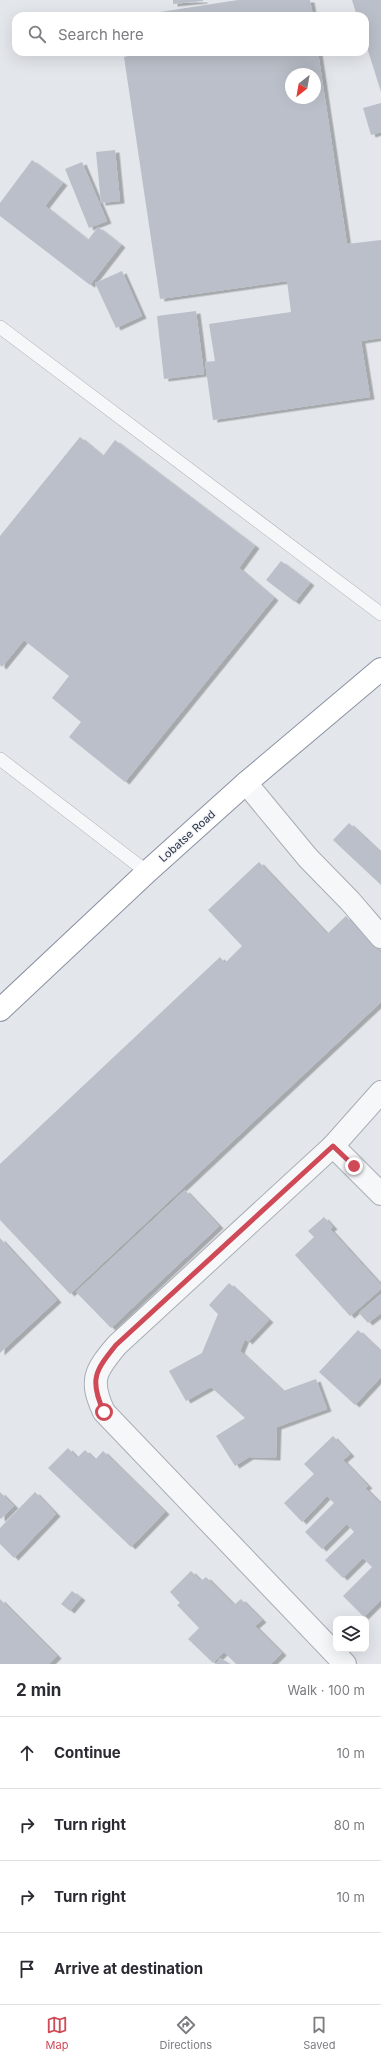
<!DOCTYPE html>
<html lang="en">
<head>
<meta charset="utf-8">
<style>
  :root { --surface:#fff; --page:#f2f2f3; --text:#2b2b33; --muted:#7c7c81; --line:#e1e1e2; --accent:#cf4957 }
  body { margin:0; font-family:Inter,sans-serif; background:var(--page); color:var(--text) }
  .controls { position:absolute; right:12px; bottom:12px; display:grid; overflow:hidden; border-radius:8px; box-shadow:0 4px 16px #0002 }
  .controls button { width:36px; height:36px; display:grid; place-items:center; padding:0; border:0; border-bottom:1px solid var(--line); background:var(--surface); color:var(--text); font:20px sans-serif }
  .compass { position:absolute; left:285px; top:68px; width:36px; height:36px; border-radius:50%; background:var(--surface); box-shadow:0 4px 16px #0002; rotate:211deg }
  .stop { position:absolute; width:12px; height:12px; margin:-9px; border:3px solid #cf4957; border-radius:50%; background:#fff }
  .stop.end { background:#cf4957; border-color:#fff; box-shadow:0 1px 4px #0008 }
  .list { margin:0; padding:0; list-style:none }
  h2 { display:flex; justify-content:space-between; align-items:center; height:52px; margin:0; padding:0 16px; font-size:17px }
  h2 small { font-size:13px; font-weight:400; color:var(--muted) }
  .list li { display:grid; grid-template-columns:26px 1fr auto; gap:12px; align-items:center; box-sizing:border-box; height:72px; padding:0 16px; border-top:1px solid var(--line) }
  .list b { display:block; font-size:15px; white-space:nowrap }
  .list em { font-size:13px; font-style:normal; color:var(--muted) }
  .icon { flex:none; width:22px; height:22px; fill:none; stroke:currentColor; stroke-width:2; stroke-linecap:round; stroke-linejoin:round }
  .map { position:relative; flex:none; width:381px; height:1664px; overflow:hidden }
  .search { position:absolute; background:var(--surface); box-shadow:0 4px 16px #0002; left:12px; right:12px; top:12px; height:44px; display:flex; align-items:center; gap:10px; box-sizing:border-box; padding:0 14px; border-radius:12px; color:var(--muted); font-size:15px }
  .sheet { height:340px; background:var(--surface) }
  nav { display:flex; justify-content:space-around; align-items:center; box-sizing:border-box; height:56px; border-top:1px solid var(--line); background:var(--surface); font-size:11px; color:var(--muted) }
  nav a { display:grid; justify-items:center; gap:2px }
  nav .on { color:var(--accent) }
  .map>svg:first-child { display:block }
  .building { fill:#babfc9; fill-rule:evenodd; filter:url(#shadow) }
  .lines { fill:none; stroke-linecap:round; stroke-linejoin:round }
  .lane-casing { stroke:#a8adb6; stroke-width:14 }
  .street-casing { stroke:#a8adb6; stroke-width:24 }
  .highway-casing { stroke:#8a92a2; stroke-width:24 }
  .lane { stroke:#f6f7f9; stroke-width:13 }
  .street { stroke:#f6f7f9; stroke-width:22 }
  .highway { stroke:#fff; stroke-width:22 }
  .route { stroke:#cf4957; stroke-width:5 }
  .labels { text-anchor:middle; stroke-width:3; stroke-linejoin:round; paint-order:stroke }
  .street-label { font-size:11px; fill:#2a3344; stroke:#f3f5f8 }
</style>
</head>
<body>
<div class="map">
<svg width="381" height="1664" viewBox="0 0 381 1664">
  <defs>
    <filter id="shadow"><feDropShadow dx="4.5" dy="2.5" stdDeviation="0" flood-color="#0004"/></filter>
  </defs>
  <rect width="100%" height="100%" fill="#e3e6eb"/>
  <g class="building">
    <path d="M173 0H203V1L173 4Z"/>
    <path d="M238 0H310L313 16H134Z"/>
    <path d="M352 0H381V92L365 41V16H357Z"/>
    <path d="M128 52H318L347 244 381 240V338L361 341 370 397 213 420 205 362 215 361 209 324 291 312 287 281 160 299 124 57 128 56ZM291 74H315V98H291Z"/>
    <path d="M381 103V132L371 135 363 108Z"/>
    <path d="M115 150 120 201 101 203 96 152Z"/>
    <path d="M32 160 63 183 45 206 88 240 98 227 121 245 90 285 0 216V203Z"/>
    <path d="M82 162 107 221 89 228 65 169Z"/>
    <path d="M122 271 142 316 116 328 95 283Z"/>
    <path d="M196 311 204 374 164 379 157 316Z"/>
    <path d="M80 437 103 456 115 440 255 546 239 568 274 598 125 782 69 737 81 722 52 698 69 676 24 640 2 667 0 665V536Z"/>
    <path d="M281 561 310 583 295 602 266 580Z"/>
    <path d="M349 823 381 853V885L333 840Z"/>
    <path d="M259 862 327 934 346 916 381 953V1002L70 1294 0 1220V1164L220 957 225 963 242 946 208 910Z"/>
    <path d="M185 1190 219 1226 111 1328 76 1292Z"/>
    <path d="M324 1217 333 1227 330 1229 381 1285V1289L350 1316 295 1255 314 1237 308 1231Z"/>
    <path d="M0 1238 57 1300 0 1353Z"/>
    <path d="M229 1283 269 1320 248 1342 245 1339 240 1351 283 1391 316 1379 327 1409 277 1427 276 1458 249 1457 235 1466 216 1436 245 1418 211 1387 186 1401 169 1371 202 1353 218 1314 209 1305Z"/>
    <path d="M381 1294V1313L368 1323 359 1313Z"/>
    <path d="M358 1330 381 1352V1377L355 1405 319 1372Z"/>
    <path d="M333 1436 350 1454 343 1460 368 1486 365 1488 381 1504V1600L364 1617 343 1596 372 1567 363 1558 343 1578 325 1560 354 1532 347 1524 322 1549 305 1532 334 1503 327 1496 302 1522 284 1503 314 1474 304 1464Z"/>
    <path d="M68 1448 77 1458 85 1450 95 1460 103 1451 165 1512 131 1547 48 1468Z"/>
    <path d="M0 1492 14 1506 1 1519 0 1518Z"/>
    <path d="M35 1492 56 1514 14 1558 0 1544V1528Z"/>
    <path d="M191 1571 201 1581 206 1577 234 1605 241 1599 262 1620 255 1626 282 1653 271 1664H236L224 1652 213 1663 188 1639 199 1628 177 1605 180 1603 170 1592Z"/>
    <path d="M72 1591 81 1598 70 1611 61 1604Z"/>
    <path d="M0 1599 57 1656 49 1664H0Z"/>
    <path d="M220 1658 230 1664H216Z"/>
  </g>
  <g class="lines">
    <g class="lane-casing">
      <g id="lane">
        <path d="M0 327 381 614"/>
        <path d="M0 759 147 872"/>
      </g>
    </g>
    <g class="street-casing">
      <g id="street">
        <path d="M246 783 308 858 350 901 381 937"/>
        <path d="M333 1146 381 1194"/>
        <path d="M345 1664 104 1412C89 1380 95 1371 117 1345L333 1146 381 1092"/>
      </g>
    </g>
    <g class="highway-casing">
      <path id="highway" d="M0 1010 147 872 246 783 381 669"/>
    </g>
    <use href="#lane" class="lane"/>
    <use href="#street" class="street"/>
    <use href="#highway" class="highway"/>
  </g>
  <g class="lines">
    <path class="route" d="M104 1412C89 1380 95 1371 116 1345L333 1146 354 1166"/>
  </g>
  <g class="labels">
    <g class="street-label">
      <text transform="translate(187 836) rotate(-42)" y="4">Lobatse Road</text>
    </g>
  </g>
</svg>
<div class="controls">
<button><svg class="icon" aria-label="layers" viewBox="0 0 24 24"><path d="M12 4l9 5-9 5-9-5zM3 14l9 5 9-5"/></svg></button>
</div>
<svg class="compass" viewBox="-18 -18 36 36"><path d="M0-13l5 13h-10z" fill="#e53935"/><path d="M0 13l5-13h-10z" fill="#7c7c81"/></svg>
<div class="stop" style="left:104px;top:1412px"></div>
<div class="stop end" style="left:354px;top:1166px"></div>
<div class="search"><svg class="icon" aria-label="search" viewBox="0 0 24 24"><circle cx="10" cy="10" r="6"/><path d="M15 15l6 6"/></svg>Search here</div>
</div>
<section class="sheet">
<h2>2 min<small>Walk · 100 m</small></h2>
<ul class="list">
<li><svg class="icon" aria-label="ahead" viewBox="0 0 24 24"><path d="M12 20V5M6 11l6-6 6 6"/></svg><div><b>Continue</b></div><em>10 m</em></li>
<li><svg class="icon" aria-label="right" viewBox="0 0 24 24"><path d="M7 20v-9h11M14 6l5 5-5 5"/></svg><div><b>Turn right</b></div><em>80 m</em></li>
<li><svg class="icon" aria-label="right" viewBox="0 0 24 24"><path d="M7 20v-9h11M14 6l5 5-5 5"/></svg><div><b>Turn right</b></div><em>10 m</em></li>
<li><svg class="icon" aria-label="arrive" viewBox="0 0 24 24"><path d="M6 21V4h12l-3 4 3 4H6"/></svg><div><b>Arrive at destination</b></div></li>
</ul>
</section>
<nav>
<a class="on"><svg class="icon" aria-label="map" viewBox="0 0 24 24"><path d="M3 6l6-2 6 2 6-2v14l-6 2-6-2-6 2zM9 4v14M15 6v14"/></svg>Map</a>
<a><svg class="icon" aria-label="directions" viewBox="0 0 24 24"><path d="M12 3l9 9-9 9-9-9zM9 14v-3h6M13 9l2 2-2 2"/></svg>Directions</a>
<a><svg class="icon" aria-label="saved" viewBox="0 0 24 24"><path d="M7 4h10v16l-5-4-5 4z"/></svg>Saved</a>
</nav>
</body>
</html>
